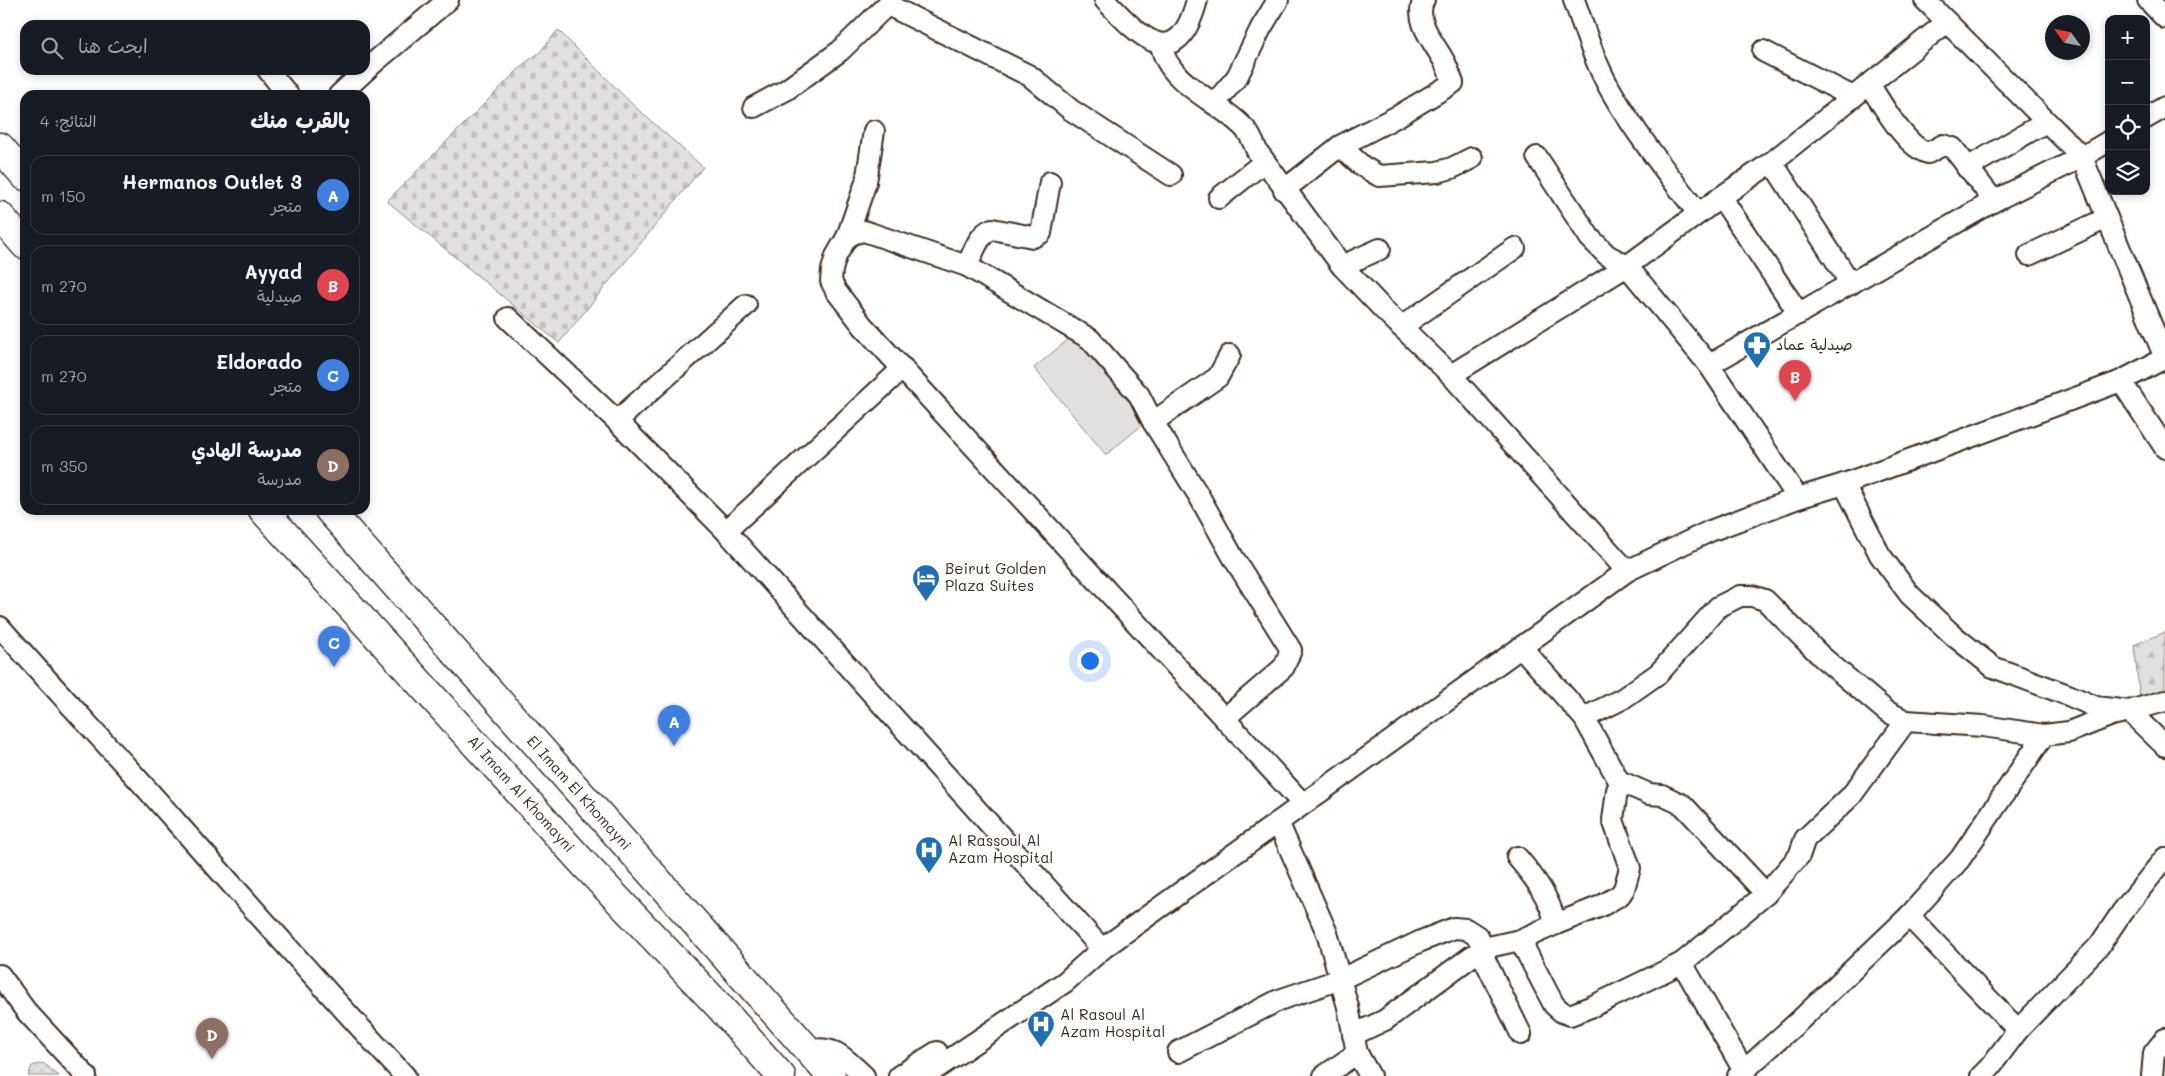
<!DOCTYPE html>
<html lang="ar">
<head>
<meta charset="utf-8">
<style>
  :root { --surface:#171b24; --page:#20242c; --text:#f1f3f6; --muted:#9ea1a6; --line:#363941; --accent:#1f6fb2 }
  body { margin:0; font-family:Mali,"Playpen Sans Arabic",sans-serif; background:var(--page); color:var(--text); direction:rtl }
  .controls { position:absolute; right:15px; top:15px; display:grid; overflow:hidden; border-radius:10px; box-shadow:0 2px 8px #0003 }
  .controls button { width:45px; height:45px; display:grid; place-items:center; padding:0; border:0; border-bottom:1px solid var(--line); background:var(--surface); color:var(--text); font:25px sans-serif }
  .compass { position:absolute; left:2045px; top:15px; width:45px; height:45px; border-radius:50%; background:var(--surface); box-shadow:0 2px 8px #0003; rotate:303deg }
  .you { position:absolute; left:1089px; top:660px; width:18px; height:18px; margin:-12px; border:4px solid #fff; border-radius:50%; background:#1a73e8; box-shadow:0 0 0 8px #1a73e833 }
  .badge { display:grid; place-items:center; width:32px; height:32px; border-radius:50%; background:var(--accent); color:#fff; font-size:16px; font-weight:700 }
  .pin { position:absolute; translate:-50% -41px; filter:drop-shadow(0 1px 2px #0008) }
  .pin::after { content:''; position:absolute; top:26px; width:18px; height:15px; background:inherit; clip-path:polygon(0 0,100% 0,50% 100%) }
  .list { margin:0; padding:0; list-style:none }
  h2 { display:flex; justify-content:space-between; align-items:center; height:65px; margin:0; padding:0 20px; font-size:21px }
  h2 small { font-size:16px; font-weight:400; color:var(--muted) }
  .list li { display:grid; grid-template-columns:32px 1fr auto; gap:15px; align-items:center; box-sizing:border-box; height:80px; margin:0 10px 10px; padding:0 10px; border:1px solid var(--line); border-radius:15px }
  .list b { display:block; font-size:19px; white-space:nowrap }
  .list p { margin:0; font-size:16px; white-space:nowrap; color:var(--muted) }
  .list em { font-size:16px; font-style:normal; color:var(--muted) }
  .icon { flex:none; width:28px; height:28px; fill:none; stroke:currentColor; stroke-width:2; stroke-linecap:round; stroke-linejoin:round }
  .map { position:relative; flex:none; width:2165px; height:1076px; overflow:hidden; direction:ltr }
  .search { position:absolute; background:var(--surface); box-shadow:0 2px 8px #0003; left:20px; top:20px; width:350px; height:55px; display:flex; align-items:center; gap:12px; box-sizing:border-box; padding:0 18px; border-radius:15px; color:var(--muted); font-size:19px }
  .panel { position:absolute; background:var(--surface); box-shadow:0 2px 8px #0003; left:20px; top:90px; width:350px; height:425px; border-radius:15px; direction:rtl }
  .map>svg:first-child { display:block }
  .green { fill:url(#green-dots); stroke:#8e857e }
  .forest { fill:url(#forest-firs); stroke:#8e857e }
  .cemetery { fill:url(#cemetery-stones); stroke:#8e857e }
  .pitch { fill:#e2e0de; stroke:#8e857e }
  .lines { fill:none; stroke-linecap:round; stroke-linejoin:round }
  .minor-casing { stroke:#3b2a1e; stroke-width:24 }
  .highway-casing { stroke:#3b2a1e; stroke-width:31 }
  .minor { stroke:#fff; stroke-width:20 }
  .highway { stroke:#fff; stroke-width:28 }
  .labels { text-anchor:middle; stroke-width:4; stroke-linejoin:round; paint-order:stroke }
  .poi-label { font-size:15px; fill:#3b2a1e; stroke:#fff; text-anchor:start }
  .street-label { font-size:15px; fill:#3b2a1e; stroke:#fff }
</style>
</head>
<body>
<div class="map">
<svg width="2165" height="1076" viewBox="0 0 2165 1076">
  <defs>
    <pattern id="green-dots" width="8" height="8" patternUnits="userSpaceOnUse" patternTransform="scale(1.25)"><rect width="8" height="8" fill="#e2e0de"/><path d="M2 2h.1M6 6h.1" fill="none" stroke="#c3c0be" stroke-width="1.8" stroke-linecap="round"/></pattern>
    <pattern id="forest-firs" width="22" height="20" patternUnits="userSpaceOnUse" patternTransform="scale(1.25)"><rect width="22" height="20" fill="#e2e0de"/><path d="M5 1l3.5 6h-7zM16 11l3.5 6h-7z" fill="#c3c0be"/></pattern>
    <pattern id="cemetery-stones" width="16" height="16" patternUnits="userSpaceOnUse" patternTransform="scale(1.25)"><rect width="16" height="16" fill="#e2e0de"/><path d="M2 7V4a2 2 0 0 1 4 0v3zM10 15v-3a2 2 0 0 1 4 0v3z" fill="#c3c0be"/></pattern>
  </defs>
  <rect width="100%" height="100%" fill="#fff"/>
  <filter id="ink" filterUnits="userSpaceOnUse"><feTurbulence type="fractalNoise" baseFrequency=".02" numOctaves="2"/><feDisplacementMap in="SourceGraphic" scale="10" xChannelSelector="R" yChannelSelector="G"/><feConvolveMatrix kernelMatrix="1 2 1 2 8 2 1 2 1" color-interpolation-filters="sRGB"/></filter>
  <g filter="url(#ink)">
    <path class="green" d="M43 1063 59 1076H28L32 1066Z"/>
    <path class="forest" d="M2165 632V692L2140 700 2134 645Z"/>
    <path class="cemetery" d="M558 30 632 104 703 167 559 343 387 201 525 63 539 53Z"/>
    <path class="pitch" d="M1076 333 1148 420 1106 455 1034 368Z"/>
    <g class="lines">
      <g class="minor-casing">
        <g id="minor">
          <path d="M1105 0C1142 39 1177 75 1197 0"/>
          <path d="M1574 0C1585 30 1594 61 1610 89 1635 133 1667 173 1698 213"/>
          <path d="M1925 0 2082 157 2165 358"/>
          <path d="M2148 0 2165 18"/>
          <path d="M888 5 1030 76 1071 110 1171 175"/>
          <path d="M1161 44C1167 85 1221 101 1246 130 1251 136 1254 144 1257 151L1342 266 1383 309 1451 375 1627 571"/>
          <path d="M1763 51 1853 97"/>
          <path d="M268 70 288 95"/>
          <path d="M1869 84C1881 102 1906 148 1928 153L1943 145 1953 148 1994 201"/>
          <path d="M339 95 377 60 448 0"/>
          <path d="M1214 104 1237 77 1261 28 1278 0"/>
          <path d="M754 107 786 90 840 51 892 0"/>
          <path d="M2146 118 2165 107"/>
          <path d="M874 131 866 182 847 237 836 256 832 270 831 281 836 291 863 326 1303 804"/>
          <path d="M1340 146 1362 166 1379 176 1437 172 1452 168 1472 158"/>
          <path d="M1537 157 1590 238 1607 255 1627 266 1709 365 1798 498"/>
          <path d="M1772 162 1851 284"/>
          <path d="M1967 168 2046 122"/>
          <path d="M1284 190 1340 146 1398 116 1453 83C1450 75 1448 68 1444 61 1435 44 1413 20 1424 0"/>
          <path d="M1721 197 1799 314"/>
          <path d="M1219 198 1264 162"/>
          <path d="M847 237 855 233 864 231 967 266 1090 339 1139 395 1153 422 1199 496 1233 557 1291 650 1284 667 1225 718"/>
          <path d="M2029 255 2107 218"/>
          <path d="M967 266C973 254 978 234 992 229L1033 237 1041 233 1050 182"/>
          <path d="M1342 266 1380 249"/>
          <path d="M508 318 617 421 726 531 1102 949"/>
          <path d="M1401 327 1515 248"/>
          <path d="M1709 365 1994 201 2082 157 2109 141"/>
          <path d="M1451 375 1627 266 1721 197 1772 162 1947 22"/>
          <path d="M2121 381 2165 448"/>
          <path d="M617 421 746 305"/>
          <path d="M1153 422 1218 377 1230 355"/>
          <path d="M1844 484 1880 555 1910 595 1954 636 1993 667 2068 695 2096 707 2129 711 2165 701"/>
          <path d="M726 531 903 368"/>
          <path d="M0 627C58 693 119 757 177 823 253 908 327 993 405 1076"/>
          <path d="M1521 647 1584 718 1619 781 1649 794 1662 795 1683 805 1766 894"/>
          <path d="M1584 718 1622 699 1659 673 1718 607 1740 596H1752L1765 600 1822 657 1886 711 1906 721 1983 726 2044 735 2069 732 2112 715 2129 711 2165 746"/>
          <path d="M1278 822 1327 933 1348 1007 1357 1053 1370 1076"/>
          <path d="M1909 916 2018 1030"/>
          <path d="M1556 924 1601 906 1620 895 1624 889 1630 868 1613 820 1617 790 1626 784"/>
          <path d="M1520 940 1554 1005 1562 1012 1570 1015 1593 1006 1682 963"/>
          <path d="M0 975 26 1011 86 1076"/>
          <path d="M1353 1035 1385 1020 1472 956 1493 946 1520 940 1556 924C1549 897 1535 878 1517 857"/>
          <path d="M808 1050C837 1046 843 1057 864 1076"/>
          <path d="M1178 1052 1279 1000 1341 979 1421 941 1454 928 1466 929 1477 936 1480 941 1481 952 1521 1034"/>
          <path d="M1744 1071 1682 963 1766 894 1799 856 1805 839 1851 796 1906 721"/>
          <path d="M899 1076 937 1052"/>
          <path d="M925 1076 1065 982 1102 949 1627 571 1710 531 1798 498 1844 484 2121 381 2165 358"/>
          <path d="M1324 1076 1357 1053"/>
          <path d="M1738 1076 1798 1022 1909 916 1960 859 2044 735"/>
          <path d="M1981 1076 1990 1067 2018 1030 2099 946 2122 912 2165 858"/>
          <path d="M2152 1076 2154 1053 2165 1039"/>
        </g>
      </g>
      <g class="highway-casing">
        <g id="highway">
          <path d="M0 147 25 176"/>
          <path d="M0 216 25 245"/>
          <path d="M263 510 584 864 718 1005 781 1076"/>
          <path d="M329 510 831 1076"/>
        </g>
      </g>
      <use href="#minor" class="minor"/>
      <use href="#highway" class="highway"/>
    </g>
  </g>
  <defs>
    <g id="pharmacy-pin" transform="scale(1.4375)"><path d="M0 17L-7.5 6A9.5 9.5 0 1 1 7.5 6Z" fill="#1f6fb2" stroke="#fff"/><path d="M-2-6h4v4h4v4h-4v4h-4v-4h-4v-4h4Z" fill="#fff"/></g>
    <g id="hotel-pin" transform="scale(1.4375)"><path d="M0 17L-7.5 6A9.5 9.5 0 1 1 7.5 6Z" fill="#1f6fb2" stroke="#fff"/><path d="M-6-4.5h1.5V1H6V5H4.5V3h-9V5H-6ZM-4 0a1.8 1.8 0 1 1 3.6 0ZM.5 0V-2.5h3Q6-2.5 6 0Z" fill="#fff"/></g>
    <g id="hospital-pin" transform="scale(1.4375)"><path d="M0 17L-7.5 6A9.5 9.5 0 1 1 7.5 6Z" fill="#1f6fb2" stroke="#fff"/><path d="M-5-5h3v3.5h4V-5h3V5h-3V1.5h-4V5h-3Z" fill="#fff"/></g>
  </defs>
  <g fill-rule="evenodd">
    <use href="#pharmacy-pin" x="1757" y="345"/>
    <use href="#hotel-pin" x="926" y="578"/>
    <use href="#hospital-pin" x="929" y="850"/>
    <use href="#hospital-pin" x="1041" y="1024"/>
  </g>
  <g class="labels">
    <g class="poi-label">
      <text x="1776" y="350">صيدلية عماد</text>
      <text x="945" y="574">Beirut Golden<tspan x="945" dy="17">Plaza Suites</tspan></text>
      <text x="948" y="846">Al Rassoul Al<tspan x="948" dy="17">Azam Hospital</tspan></text>
      <text x="1060" y="1020">Al Rasoul Al<tspan x="1060" dy="17">Azam Hospital</tspan></text>
    </g>
    <g class="street-label">
      <text transform="translate(579 793) rotate(48)" y="5">El Imam El Khomayni</text>
      <text transform="translate(521 794) rotate(48)" y="5">Al Imam Al Khomayni</text>
    </g>
  </g>
</svg>
<div class="controls">
<button>+</button>
<button>−</button>
<button><svg class="icon" aria-label="locate" viewBox="0 0 24 24"><circle cx="12" cy="12" r="6"/><path d="M12 2v4M12 18v4M2 12h4M18 12h4"/></svg></button>
<button><svg class="icon" aria-label="layers" viewBox="0 0 24 24"><path d="M12 4l9 5-9 5-9-5zM3 14l9 5 9-5"/></svg></button>
</div>
<svg class="compass" viewBox="-18 -18 36 36"><path d="M0-13l5 13h-10z" fill="#e53935"/><path d="M0 13l5-13h-10z" fill="#9ea1a6"/></svg>
<div class="you"></div>
<div class="pin badge" style="left:674px;top:746px;background:#3f7fe0">A</div>
<div class="pin badge" style="left:1795px;top:401px;background:#e0444e">B</div>
<div class="pin badge" style="left:334px;top:667px;background:#3f7fe0">C</div>
<div class="pin badge" style="left:212px;top:1059px;background:#8d6e63">D</div>
<div class="search"><svg class="icon" aria-label="search" viewBox="0 0 24 24"><circle cx="10" cy="10" r="6"/><path d="M15 15l6 6"/></svg>ابحث هنا</div>
<section class="panel">
<h2>بالقرب منك<small>النتائج: 4</small></h2>
<ul class="list">
<li><span class="badge" style="background:#3f7fe0">A</span><div><b>3 Hermanos Outlet</b><p>متجر</p></div><em>150 m</em></li>
<li><span class="badge" style="background:#e0444e">B</span><div><b>Ayyad</b><p>صيدلية</p></div><em>270 m</em></li>
<li><span class="badge" style="background:#3f7fe0">C</span><div><b>Eldorado</b><p>متجر</p></div><em>270 m</em></li>
<li><span class="badge" style="background:#8d6e63">D</span><div><b>مدرسة الهادي</b><p>مدرسة</p></div><em>350 m</em></li>
</ul>
</section>
</div>
</body>
</html>
